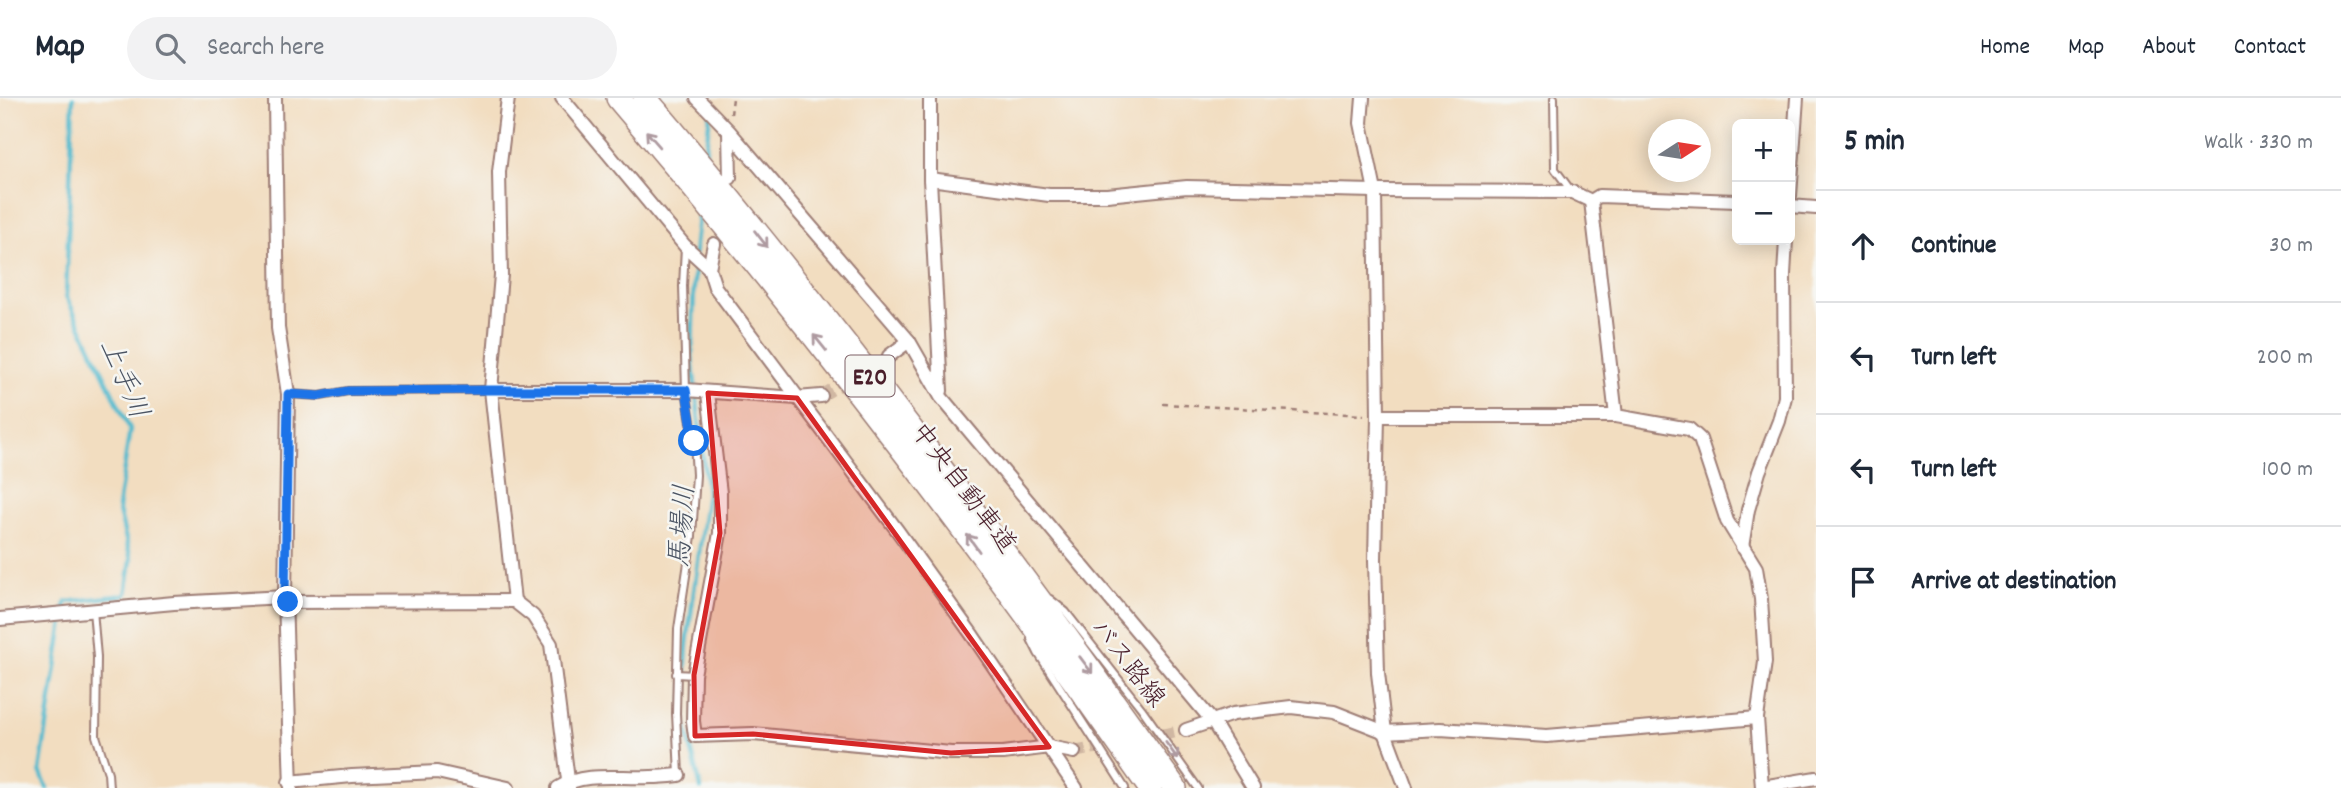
<!DOCTYPE html>
<html lang="en">
<head>
<meta charset="utf-8">
<style>
  :root { --surface:#fff; --page:#f2f2f3; --text:#1f2937; --muted:#747a83; --line:#e0e1e3 }
  body { margin:0; font-family:Dekko,"Klee One",sans-serif; background:var(--page); color:var(--text) }
  .controls { position:absolute; right:21px; top:21px; display:grid; overflow:hidden; border-radius:10px; box-shadow:0 4px 18px #0003 }
  .controls button { width:63px; height:63px; display:grid; place-items:center; padding:0; border:0; border-bottom:2px solid var(--line); background:var(--surface); color:var(--text); font:35px sans-serif }
  .compass { position:absolute; left:1648px; top:21px; width:63px; height:63px; border-radius:50%; background:var(--surface); box-shadow:0 4px 18px #0003; rotate:78deg }
  .stop { position:absolute; width:21px; height:21px; margin:-16px; border:5px solid #1a73e8; border-radius:50%; background:#fff }
  .stop.end { background:#1a73e8; border-color:#fff; box-shadow:0 2px 7px #0008 }
  .list { margin:0; padding:0; list-style:none }
  h2 { display:flex; justify-content:space-between; align-items:center; height:91px; margin:0; padding:0 28px; font-size:30px }
  h2 small { font-size:23px; font-weight:400; color:var(--muted) }
  .list li { display:grid; grid-template-columns:46px 1fr auto; gap:21px; align-items:center; box-sizing:border-box; height:112px; padding:0 28px; border-top:2px solid var(--line) }
  .list b { display:block; font-size:26px; white-space:nowrap }
  .list em { font-size:23px; font-style:normal; color:var(--muted) }
  .icon { flex:none; width:38px; height:38px; fill:none; stroke:currentColor; stroke-width:2; stroke-linecap:round; stroke-linejoin:round }
  .map { position:relative; flex:none; width:1816px; height:690px; overflow:hidden }
  header { display:flex; align-items:center; gap:42px; box-sizing:border-box; height:98px; padding:0 35px; background:var(--surface); border-bottom:2px solid var(--line) }
  header strong { font-size:33px }
  nav { display:flex; gap:38px; margin-inline-start:auto; font-size:24px }
  .search { width:490px; height:63px; background:var(--page); display:flex; align-items:center; gap:18px; box-sizing:border-box; padding:0 24px; border-radius:38px; color:var(--muted); font-size:26px }
  main { display:flex }
  aside { flex:1; background:var(--surface) }
  .map>svg:first-child { display:block }
  .lines { fill:none; stroke-linecap:round; stroke-linejoin:round }
  .stream { stroke:#51bace; stroke-width:4.5 }
  .minor-tunnel { stroke:#d0b7a2; stroke-width:12; stroke-dasharray:12 6; stroke-linecap:butt }
  .service-casing { stroke:#9e7e76; stroke-width:10 }
  .minor-casing { stroke:#9e7e76; stroke-width:16 }
  .motorway-casing { stroke:#9e7e76; stroke-width:26 }
  .path { stroke:#9e7e76; stroke-width:2.5; stroke-dasharray:5 5; stroke-linecap:butt }
  .service { stroke:#fff; stroke-width:6 }
  .minor { stroke:#fff; stroke-width:12 }
  .motorway { stroke:#fff; stroke-width:23 }
  .oneway { stroke:#ae9aa0 }
  .route { stroke:#1a73e8; stroke-width:9 }
  .marked { fill:#d62828; fill-opacity:0.2; stroke:#d62828; stroke-width:5; stroke-linejoin:round }
  .labels { text-anchor:middle; stroke-width:5; stroke-linejoin:round; paint-order:stroke }
  .shield { fill:#f6f6f2; stroke:#7e6067; stroke-width:2 }
  .shield-label { font-size:24px; font-weight:bold; fill:#4a1f2b }
  .street-label { font-size:26px; fill:#4a1f2b; stroke:#f6f6f2 }
  .water-label { font-size:28px; font-style:italic; fill:#4c5564; stroke:#f6f6f2 }
</style>
</head>
<body>
<header>
<strong>Map</strong>
<div class="search"><svg class="icon" aria-label="search" viewBox="0 0 24 24"><circle cx="10" cy="10" r="6"/><path d="M15 15l6 6"/></svg>Search here</div>
<nav><a>Home</a><a>Map</a><a>About</a><a>Contact</a></nav>
</header>
<main>
<div class="map">
<svg width="1816" height="690" viewBox="0 0 1816 690">
  <rect width="100%" height="100%" fill="#f6f6f2"/>
  <filter id="ink" filterUnits="userSpaceOnUse"><feTurbulence type="fractalNoise" baseFrequency=".0143" numOctaves="2"/><feDisplacementMap in="SourceGraphic" scale="14" xChannelSelector="R" yChannelSelector="G"/><feConvolveMatrix kernelMatrix="1 2 1 2 8 2 1 2 1" color-interpolation-filters="sRGB"/></filter>
  <filter id="wash" filterUnits="userSpaceOnUse"><feTurbulence type="fractalNoise" baseFrequency=".00686" numOctaves="4" result="noise"/><feDisplacementMap in="SourceGraphic" scale="28" xChannelSelector="R" yChannelSelector="G"/><feGaussianBlur stdDeviation="1.57" result="paint"/><feColorMatrix in="noise" values="0 0 0 0 0 0 0 0 0 0 0 0 0 0 0 0 0 1.4 0 .05"/><feComposite in="paint" operator="in"/></filter>
  <g filter="url(#wash)">
    <rect width="100%" height="100%" fill="#f2ddc0"/>
    <g class="lines">
      <g class="stream">
        <path d="M705 57 710 17"/>
        <path d="M699 111 695 146 692 259 707 395 687 546 683 618 701 690"/>
        <path d="M47 690 40 673 66 504 126 497 131 462 118 409 130 331 66 198 73 0"/>
      </g>
    </g>
  </g>
  <g filter="url(#ink)">
    <g class="lines">
      <g class="minor-tunnel">
        <path d="M821 298 889 258"/>
        <path d="M1074 654 1186 632"/>
      </g>
      <g class="service-casing">
        <g id="service">
          <path d="M1554 0 1555 71 1572 94"/>
          <path d="M288 296 320 298 348 293 491 292"/>
          <path d="M1050 501 1066 514 1142 611 1198 690"/>
          <path d="M93 512 97 559 96 638 108 675 109 690"/>
          <path d="M1031 541 1038 555 1125 690"/>
          <path d="M676 576 694 577"/>
          <path d="M679 677 676 615 678 531 692 438 696 377 694 343 686 292 683 188 685 149"/>
        </g>
      </g>
      <g class="minor-casing">
        <g id="minor">
          <path d="M275 0 278 230 288 296 285 499 291 690"/>
          <path d="M508 0 499 74 501 177 491 292 514 503"/>
          <path d="M562 0 685 148 709 170 715 189 897 432 973 538 1076 690"/>
          <path d="M697 0 729 33 909 243 941 299 1213 624 1253 690"/>
          <path d="M930 0V81L941 293"/>
          <path d="M1363 0 1361 25 1375 93 1378 318 1375 462 1378 575 1385 634 1406 690"/>
          <path d="M729 34 730 80"/>
          <path d="M930 81 1049 97H1107L1187 89 1375 93 1572 94 1591 103 1599 98 1737 103"/>
          <path d="M1790 98 1797 0"/>
          <path d="M1591 103 1616 318 1689 331 1700 341 1727 423 1756 470 1761 501 1765 564 1757 620 1762 689 1816 680"/>
          <path d="M1790 108 1816 110"/>
          <path d="M709 170 714 146"/>
          <path d="M889 258 909 243"/>
          <path d="M491 292H686L797 300 821 298"/>
          <path d="M708 295 720 395V435L694 577 693 623 695 638 753 636 951 655H1003L1049 649 1074 654"/>
          <path d="M1378 318H1616"/>
          <path d="M1742 449 1748 412 1759 374 1779 323 1785 299 1784 177 1786 142"/>
          <path d="M0 521 174 505 285 499 288 504 514 503 533 518 551 546 569 690"/>
          <path d="M1186 632 1233 616 1291 609 1334 614 1385 634 1440 631 1547 638 1757 620"/>
          <path d="M289 684 352 678 437 674 508 690"/>
          <path d="M558 690C586 673 619 681 651 679 660 679 670 678 679 677"/>
        </g>
      </g>
      <g class="motorway-casing">
        <g id="motorway">
          <path d="M618 0C807 221 984 452 1150 690"/>
          <path d="M645 0C833 221 1007 454 1175 690"/>
        </g>
      </g>
      <g class="path">
        <path d="M731 16 733 0"/>
        <path d="M1163 306 1364 317"/>
      </g>
      <use href="#service" class="service"/>
      <use href="#minor" class="minor"/>
      <use href="#motorway" class="motorway"/>
    </g>
    <defs><path id="oneway-shaft" d="M-6 0H5M1.5-3L5.5 0L1.5 3" fill="none" stroke-width="1.6" stroke-linecap="round" stroke-linejoin="round" transform="scale(1.75)"/></defs>
    <g class="oneway">
      <use href="#oneway-shaft" transform="translate(653 41) rotate(-131)"/>
      <use href="#oneway-shaft" transform="translate(761 141) rotate(52)"/>
      <use href="#oneway-shaft" transform="translate(820 245) rotate(-129)"/>
      <use href="#oneway-shaft" transform="translate(973 445) rotate(-126)"/>
      <use href="#oneway-shaft" transform="translate(1086 567) rotate(53)"/>
      <use href="#oneway-shaft" transform="translate(1172 653) rotate(54)"/>
    </g>
  </g>
  <g class="lines" filter="url(#ink)">
    <path class="route" d="M288 504 285 499 288 296 320 298 348 293 491 292H686L694 343"/>
  </g>
  <path class="marked" d="M708 295 797 300 1049 649 951 655 753 636 695 638 694 577 720 435Z"/>
  <g class="labels">
    <rect class="shield" x="845.5" y="257.5" width="49" height="41" rx="5"/>
    <g class="shield-label">
      <text x="870" y="286">E20</text>
    </g>
    <g class="street-label">
      <text transform="translate(965 389) rotate(53)" y="9">中央自動車道</text>
      <text transform="translate(1129 564) rotate(52)" y="9">バス路線</text>
    </g>
    <g class="water-label">
      <text transform="translate(126 280) rotate(67)" y="10">上手川</text>
      <text transform="translate(680 428) rotate(-86)" y="10">馬場川</text>
    </g>
  </g>
</svg>
<div class="controls">
<button>+</button>
<button>−</button>
</div>
<svg class="compass" viewBox="-18 -18 36 36"><path d="M0-13l5 13h-10z" fill="#e53935"/><path d="M0 13l5-13h-10z" fill="#747a83"/></svg>
<div class="stop" style="left:694px;top:343px"></div>
<div class="stop end" style="left:288px;top:504px"></div>
</div>
<aside>
<h2>5 min<small>Walk · 330 m</small></h2>
<ul class="list">
<li><svg class="icon" aria-label="ahead" viewBox="0 0 24 24"><path d="M12 20V5M6 11l6-6 6 6"/></svg><div><b>Continue</b></div><em>30 m</em></li>
<li><svg class="icon" aria-label="left" viewBox="0 0 24 24"><path d="M17 20v-9H6M10 6l-5 5 5 5"/></svg><div><b>Turn left</b></div><em>200 m</em></li>
<li><svg class="icon" aria-label="left" viewBox="0 0 24 24"><path d="M17 20v-9H6M10 6l-5 5 5 5"/></svg><div><b>Turn left</b></div><em>100 m</em></li>
<li><svg class="icon" aria-label="arrive" viewBox="0 0 24 24"><path d="M6 21V4h12l-3 4 3 4H6"/></svg><div><b>Arrive at destination</b></div></li>
</ul>
</aside>
</main>
</body>
</html>
